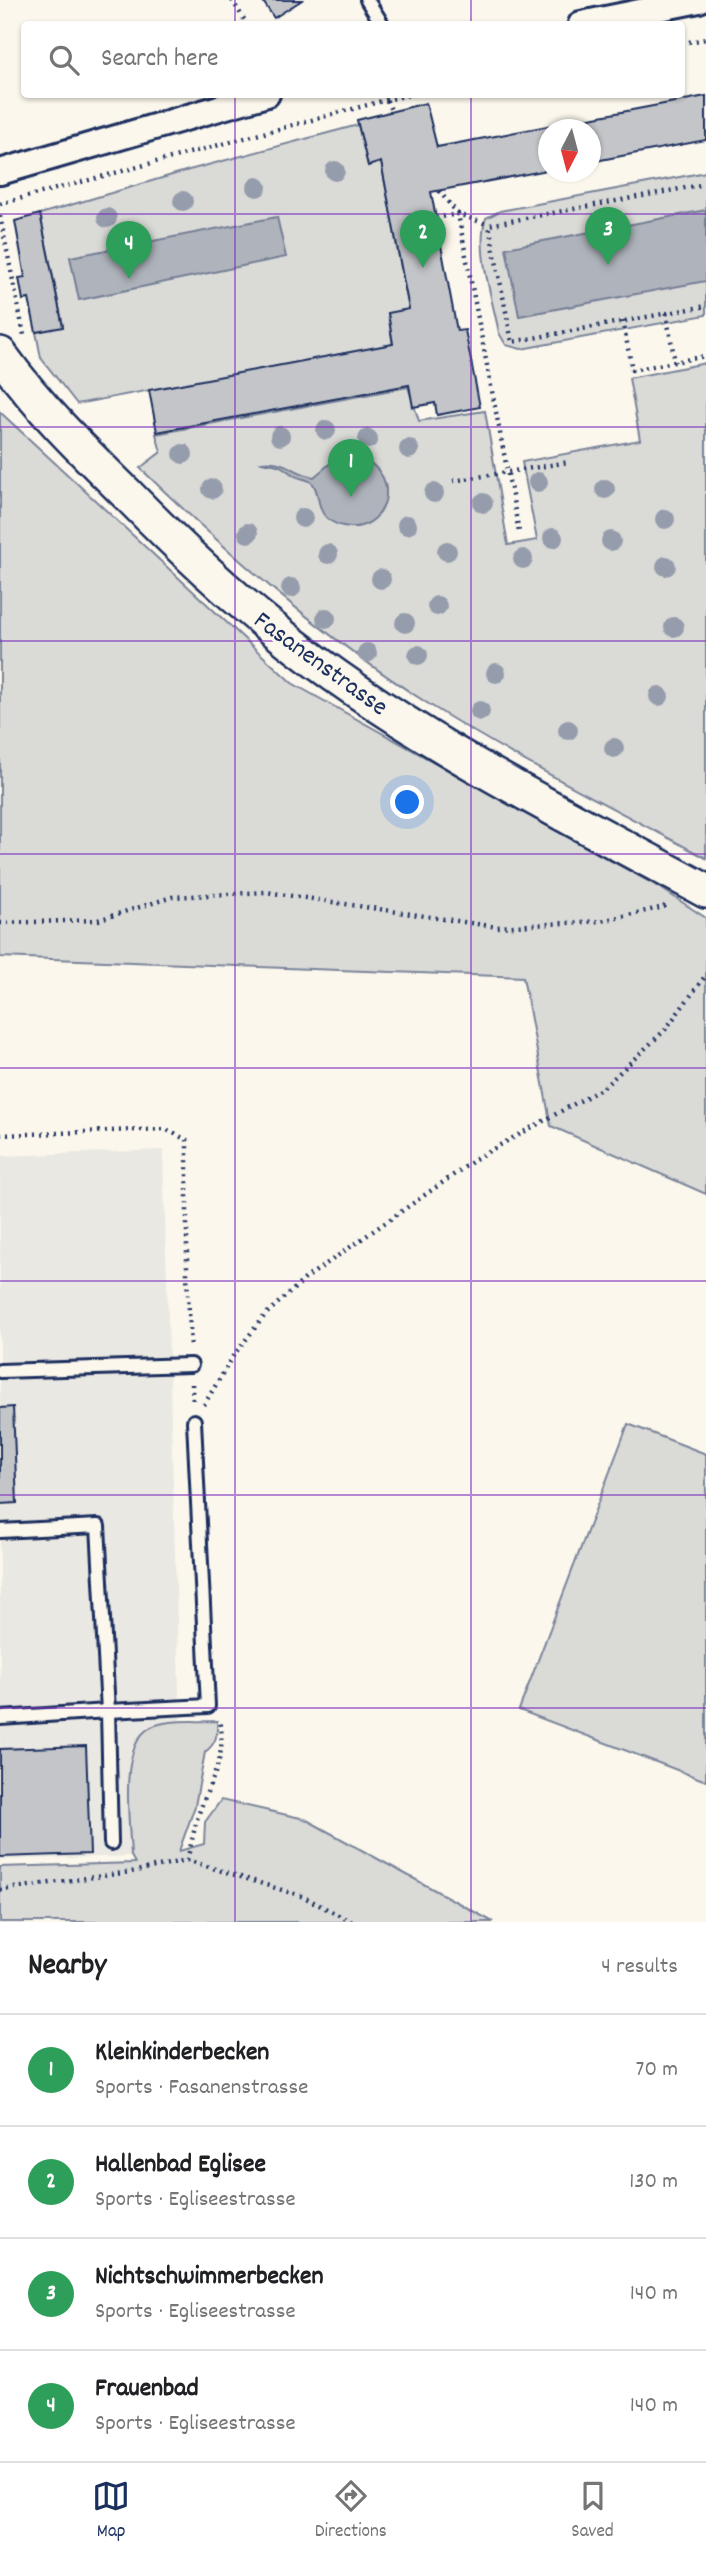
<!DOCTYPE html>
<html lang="en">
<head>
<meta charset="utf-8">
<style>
  :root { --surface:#fff; --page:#f6f6f6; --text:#202124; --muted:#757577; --line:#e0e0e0; --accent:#1b2f5e }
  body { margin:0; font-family:Dekko,sans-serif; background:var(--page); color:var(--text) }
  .compass { position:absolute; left:538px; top:119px; width:63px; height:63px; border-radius:50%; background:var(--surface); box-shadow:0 2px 5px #0004; rotate:186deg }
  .you { position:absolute; left:408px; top:803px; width:24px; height:24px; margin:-18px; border:5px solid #fff; border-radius:50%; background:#1a73e8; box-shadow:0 0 0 10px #1a73e833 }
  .badge { display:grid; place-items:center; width:46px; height:46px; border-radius:50%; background:var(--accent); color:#fff; font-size:23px; font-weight:700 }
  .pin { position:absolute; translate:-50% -58px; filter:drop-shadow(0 2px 4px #0008) }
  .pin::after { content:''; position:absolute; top:37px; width:24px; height:21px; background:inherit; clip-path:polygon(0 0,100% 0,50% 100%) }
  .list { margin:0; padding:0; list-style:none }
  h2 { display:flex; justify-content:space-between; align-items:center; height:91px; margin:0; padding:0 28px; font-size:30px }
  h2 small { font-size:23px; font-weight:400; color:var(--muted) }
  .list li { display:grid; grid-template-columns:46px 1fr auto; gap:21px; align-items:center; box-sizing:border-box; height:112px; padding:0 28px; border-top:2px solid var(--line) }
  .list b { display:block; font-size:26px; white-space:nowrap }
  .list p { margin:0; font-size:23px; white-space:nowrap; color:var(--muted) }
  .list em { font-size:23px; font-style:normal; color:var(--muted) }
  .icon { flex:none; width:38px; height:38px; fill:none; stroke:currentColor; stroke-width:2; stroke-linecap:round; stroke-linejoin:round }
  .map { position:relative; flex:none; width:706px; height:1922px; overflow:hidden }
  .search { position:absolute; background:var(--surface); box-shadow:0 2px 5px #0004; left:21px; right:21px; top:21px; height:77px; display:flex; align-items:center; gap:18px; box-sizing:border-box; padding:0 24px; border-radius:7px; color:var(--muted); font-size:26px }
  .sheet { height:539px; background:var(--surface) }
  nav { display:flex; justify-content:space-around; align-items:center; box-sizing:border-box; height:98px; border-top:2px solid var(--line); background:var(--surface); font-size:19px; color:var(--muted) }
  nav a { display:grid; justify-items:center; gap:4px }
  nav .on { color:var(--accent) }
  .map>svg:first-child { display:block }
  .built { fill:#eae8e2 }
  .green { fill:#dadad7; stroke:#7a849a; stroke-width:2 }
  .water { fill:#afb3bb; stroke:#747e96; stroke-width:2 }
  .building { fill:#c3c5c9; stroke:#1b2f5e; stroke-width:2 }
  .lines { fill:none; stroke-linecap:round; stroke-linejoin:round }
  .service-casing { stroke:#1b2f5e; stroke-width:18 }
  .minor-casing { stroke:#1b2f5e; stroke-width:30 }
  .secondary-casing { stroke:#1b2f5e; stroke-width:38 }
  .path { stroke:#1b2f5e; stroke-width:4.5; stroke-dasharray:2 5; stroke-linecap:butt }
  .service { stroke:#fbf7ec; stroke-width:12 }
  .minor { stroke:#fbf7ec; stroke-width:24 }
  .secondary { stroke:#fbf7ec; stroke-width:33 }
  .tree { fill:#959cab }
  .grid { fill:none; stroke:#7b2cbf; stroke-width:2; stroke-opacity:0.55 }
  .labels { text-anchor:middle; stroke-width:6; stroke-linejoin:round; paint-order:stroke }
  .street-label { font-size:26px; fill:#1b2f5e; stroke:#fbf7ec }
</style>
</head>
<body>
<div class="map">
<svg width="706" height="1922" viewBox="0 0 706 1922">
  <rect width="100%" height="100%" fill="#fbf7ec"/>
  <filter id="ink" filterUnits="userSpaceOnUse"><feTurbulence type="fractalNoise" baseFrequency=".0143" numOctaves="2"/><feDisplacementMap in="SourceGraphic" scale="14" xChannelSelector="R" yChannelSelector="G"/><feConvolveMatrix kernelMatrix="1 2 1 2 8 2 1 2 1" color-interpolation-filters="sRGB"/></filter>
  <g filter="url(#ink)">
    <path class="built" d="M163 1150 180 1722 157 1725 144 1731 132 1748 129 1769 131 1856 0 1860V1156Z"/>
    <g class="green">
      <path d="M358 125 368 165 381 162 409 309 388 314 393 344 77 404 41 358 36 332 63 326 40 214 189 170Z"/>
      <path d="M706 172V315L521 349 506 345 499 333C493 301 475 248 486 218L500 211Z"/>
      <path d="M706 363V858C613 808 517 760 427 703 322 636 229 554 140 468L161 452 156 434 408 387 419 421 485 411 508 545 537 540 522 462 640 440 629 378Z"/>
      <path d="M0 412 292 683 662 889 706 918V1194L551 1126 523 977 0 957Z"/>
      <path d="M628 1424 706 1454V1781L519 1710Z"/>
      <path d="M217 1721C218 1735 216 1744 205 1752L195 1806 179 1851 204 1844 205 1822 221 1800 305 1819 493 1922H0V1867L135 1863 131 1856C130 1823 116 1737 156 1725 174 1719 198 1722 217 1721Z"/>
    </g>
    <g class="water">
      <path d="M706 210V281L519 316 506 248Z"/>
      <path d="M277 217 286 257 79 300 70 257Z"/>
      <path d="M357 456C407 474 386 536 343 526 311 519 323 491 311 482 306 478 300 479 295 476 291 474 287 470 282 467 276 463 268 464 262 462 283 458 295 474 314 477L333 461Z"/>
    </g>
    <g class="building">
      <path d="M262 0H302L274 18Z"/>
      <path d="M706 96V140L590 162V130H548V170L431 192 457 331 465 330 480 407 437 415 435 403 413 407 409 385 157 432 149 390 393 344 388 313 409 309 381 162 368 166 357 120 426 103 437 147Z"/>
      <path d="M40 214 63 327 36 332 29 299 23 300 19 278 25 277 15 221Z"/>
      <path d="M13 1407 17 1503 0 1504V1408Z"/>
      <path d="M86 1746 90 1854 0 1857V1749Z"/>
    </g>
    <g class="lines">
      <g class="service-casing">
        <g id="service">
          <path d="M367 0 382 24"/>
          <path d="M0 1371 191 1365"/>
          <path d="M0 1531 98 1526 108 1711 208 1706 194 1421"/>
          <path d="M0 1718 108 1711 111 1843"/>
        </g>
      </g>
      <g class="minor-casing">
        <g id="minor">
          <path d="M581 24 699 0"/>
          <path d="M0 172 267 94"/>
        </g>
      </g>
      <g class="secondary-casing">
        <path id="secondary" d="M0 354C38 407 82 450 128 495 175 543 223 589 276 631 406 736 560 812 706 891"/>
      </g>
      <g class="path">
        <path d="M232 0 247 24"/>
        <path d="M682 43 706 39"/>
        <path d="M384 94 392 112"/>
        <path d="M706 184 489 225 512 342 706 306"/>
        <path d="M439 191 458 214 489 225"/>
        <path d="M0 204 386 100 414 94"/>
        <path d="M0 216 24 335"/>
        <path d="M436 218 458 214 519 532"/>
        <path d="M666 313 675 362"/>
        <path d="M623 321 632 370 706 356"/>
        <path d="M453 481 569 462"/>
        <path d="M0 923 98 920 172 897 266 892 497 927 601 921 664 907 667 903"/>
        <path d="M0 1135 165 1129 187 1140V1277L191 1347"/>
        <path d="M192 1384 193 1403"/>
        <path d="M204 1405 233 1356 266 1314 306 1278 482 1155 603 1088 665 1030 706 975"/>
        <path d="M187 1860C191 1845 194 1830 198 1816 210 1779 227 1761 220 1719"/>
        <path d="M0 1890 131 1872 187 1860 304 1897 352 1922"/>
      </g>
      <use href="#service" class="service"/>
      <use href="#minor" class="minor"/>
      <use href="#secondary" class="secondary"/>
    </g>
    <g class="tree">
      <circle cx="335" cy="171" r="10"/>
      <circle cx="257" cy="187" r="10"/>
      <circle cx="183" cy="201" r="10"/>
      <circle cx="107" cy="218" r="10"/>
      <circle cx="326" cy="430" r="10"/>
      <circle cx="280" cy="436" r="10"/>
      <circle cx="368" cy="439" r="10"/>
      <circle cx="409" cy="449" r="10"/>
      <circle cx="183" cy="454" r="10"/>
      <circle cx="538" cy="482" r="10"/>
      <circle cx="212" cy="489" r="10"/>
      <circle cx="605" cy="489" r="10"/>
      <circle cx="434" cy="493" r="10"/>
      <circle cx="483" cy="503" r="10"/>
      <circle cx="303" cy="518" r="10"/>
      <circle cx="665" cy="519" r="10"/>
      <circle cx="407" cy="525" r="10"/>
      <circle cx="248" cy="533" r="10"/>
      <circle cx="553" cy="538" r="10"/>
      <circle cx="611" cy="541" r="10"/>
      <circle cx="447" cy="551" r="10"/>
      <circle cx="328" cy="554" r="10"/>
      <circle cx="523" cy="559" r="10"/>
      <circle cx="666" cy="566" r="10"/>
      <circle cx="381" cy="579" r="10"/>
      <circle cx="291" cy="588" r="10"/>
      <circle cx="437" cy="606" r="10"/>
      <circle cx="326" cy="618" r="10"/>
      <circle cx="405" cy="623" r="10"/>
      <circle cx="674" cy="627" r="10"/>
      <circle cx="367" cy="653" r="10"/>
      <circle cx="418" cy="655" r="10"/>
      <circle cx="496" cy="673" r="10"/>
      <circle cx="659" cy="696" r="10"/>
      <circle cx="480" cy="711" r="10"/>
      <circle cx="568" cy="730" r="10"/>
      <circle cx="614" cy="748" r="10"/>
    </g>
  </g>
  <path class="grid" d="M235 0V24M471 0V24M235 94V1922M471 94V1922M0 214H706M0 427H706M0 641H706M0 854H706M0 1068H706M0 1281H706M0 1495H706M0 1708H706"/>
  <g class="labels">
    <g class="street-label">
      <text transform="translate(322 662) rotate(36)" y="9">Fasanenstrasse</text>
    </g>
  </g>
</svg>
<svg class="compass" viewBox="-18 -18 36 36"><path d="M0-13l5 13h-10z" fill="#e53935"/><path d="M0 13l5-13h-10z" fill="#757577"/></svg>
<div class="you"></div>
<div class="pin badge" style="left:351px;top:497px;background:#2e9e5b">1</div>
<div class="pin badge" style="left:423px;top:268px;background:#2e9e5b">2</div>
<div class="pin badge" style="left:608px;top:265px;background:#2e9e5b">3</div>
<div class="pin badge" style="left:129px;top:279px;background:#2e9e5b">4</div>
<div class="search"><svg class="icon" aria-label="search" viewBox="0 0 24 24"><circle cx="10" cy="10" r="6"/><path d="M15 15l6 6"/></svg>Search here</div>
</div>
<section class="sheet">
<h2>Nearby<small>4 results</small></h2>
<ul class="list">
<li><span class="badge" style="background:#2e9e5b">1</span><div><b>Kleinkinderbecken</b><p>Sports · Fasanenstrasse</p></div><em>70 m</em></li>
<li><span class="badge" style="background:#2e9e5b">2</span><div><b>Hallenbad Eglisee</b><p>Sports · Egliseestrasse</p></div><em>130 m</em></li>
<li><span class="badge" style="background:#2e9e5b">3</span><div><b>Nichtschwimmerbecken</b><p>Sports · Egliseestrasse</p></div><em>140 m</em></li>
<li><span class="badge" style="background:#2e9e5b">4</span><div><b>Frauenbad</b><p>Sports · Egliseestrasse</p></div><em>140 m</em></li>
</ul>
</section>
<nav>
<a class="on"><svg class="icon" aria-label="map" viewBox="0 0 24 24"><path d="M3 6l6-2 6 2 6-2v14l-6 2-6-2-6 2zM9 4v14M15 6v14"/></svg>Map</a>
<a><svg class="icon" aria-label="directions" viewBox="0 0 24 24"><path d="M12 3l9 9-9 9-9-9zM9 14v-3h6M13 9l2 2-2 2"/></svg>Directions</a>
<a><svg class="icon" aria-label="saved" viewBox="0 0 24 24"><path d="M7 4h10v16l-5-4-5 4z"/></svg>Saved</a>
</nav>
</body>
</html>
